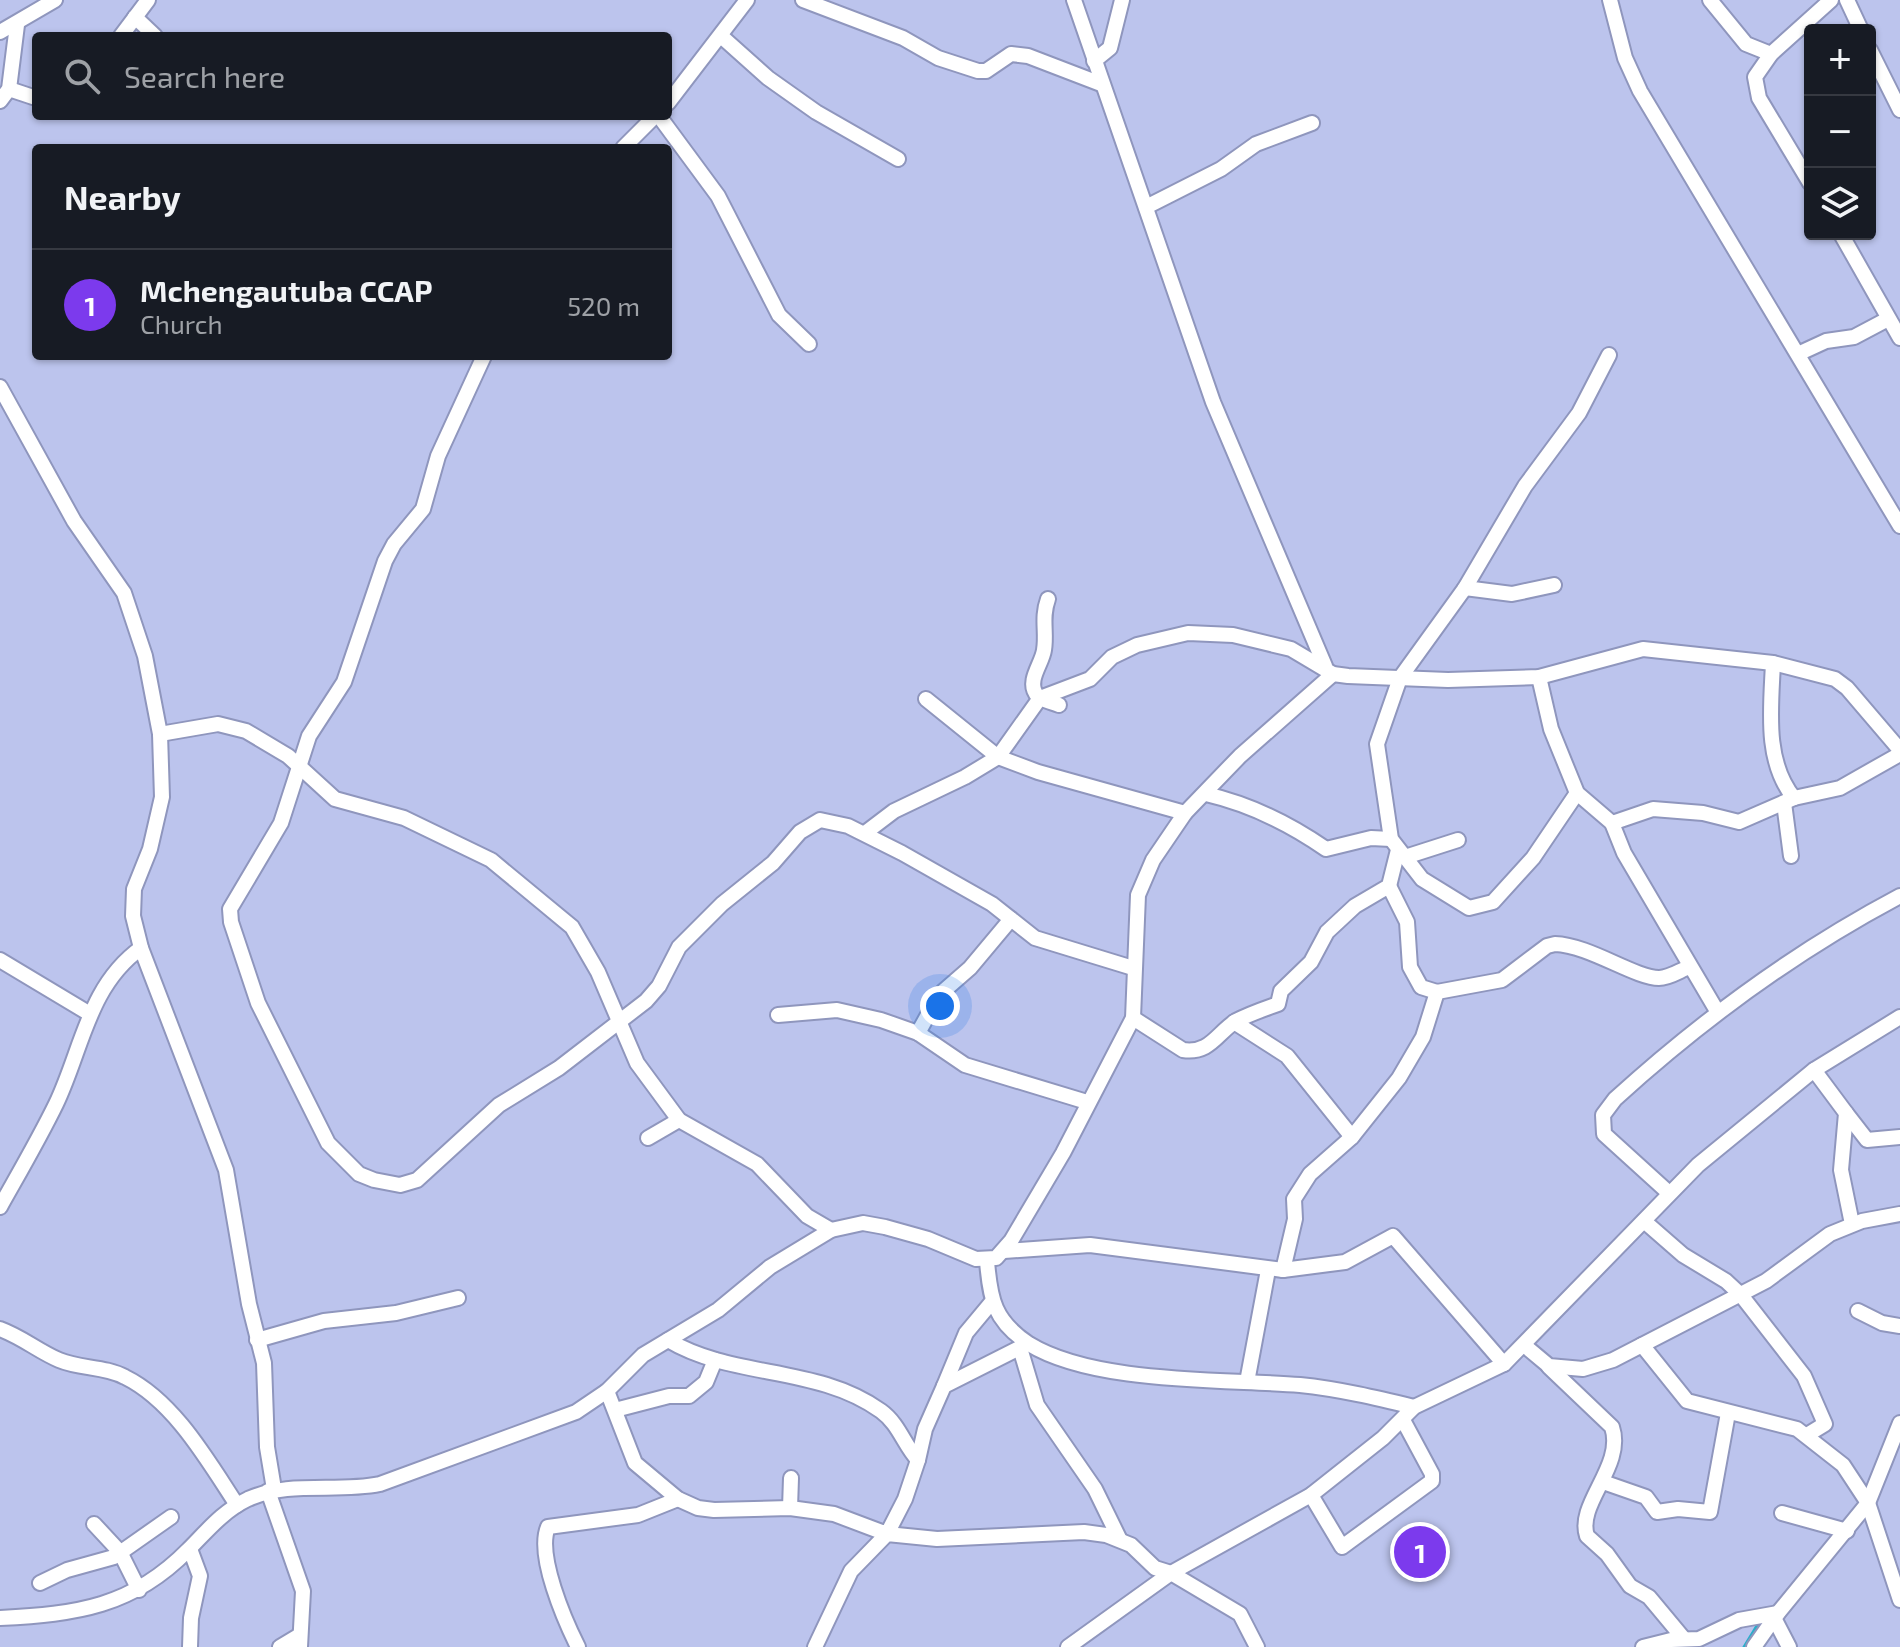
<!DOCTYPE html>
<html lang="en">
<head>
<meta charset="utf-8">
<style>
  :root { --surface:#171b24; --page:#242831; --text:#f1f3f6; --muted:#9ea1a6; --line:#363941; --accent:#7c3aed }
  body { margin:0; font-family:"Exo 2",sans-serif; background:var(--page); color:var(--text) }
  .controls { position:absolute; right:24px; top:24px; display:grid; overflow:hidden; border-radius:8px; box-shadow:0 2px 6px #0004 }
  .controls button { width:72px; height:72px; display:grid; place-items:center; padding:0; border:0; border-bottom:2px solid var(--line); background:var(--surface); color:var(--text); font:40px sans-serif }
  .you { position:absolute; left:940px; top:1006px; width:28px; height:28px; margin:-20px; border:6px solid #fff; border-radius:50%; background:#1a73e8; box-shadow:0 0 0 12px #1a73e833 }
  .badge { display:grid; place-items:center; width:52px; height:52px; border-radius:50%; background:var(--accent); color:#fff; font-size:26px; font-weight:700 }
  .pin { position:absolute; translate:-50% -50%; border:4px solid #fff; box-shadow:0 2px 8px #0006 }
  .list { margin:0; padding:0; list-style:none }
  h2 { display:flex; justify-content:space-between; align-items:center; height:104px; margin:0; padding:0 32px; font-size:34px }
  h2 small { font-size:26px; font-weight:400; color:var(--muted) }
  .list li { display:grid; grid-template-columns:52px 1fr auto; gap:24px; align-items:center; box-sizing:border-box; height:112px; padding:0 32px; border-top:2px solid var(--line) }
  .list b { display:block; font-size:30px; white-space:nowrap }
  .list p { margin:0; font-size:26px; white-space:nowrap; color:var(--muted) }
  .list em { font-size:26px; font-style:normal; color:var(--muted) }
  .icon { flex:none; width:44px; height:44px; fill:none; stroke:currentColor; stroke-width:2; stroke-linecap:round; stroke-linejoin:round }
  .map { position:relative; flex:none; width:1900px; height:1647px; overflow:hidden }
  .search { position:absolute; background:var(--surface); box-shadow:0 2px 6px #0004; left:32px; top:32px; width:640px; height:88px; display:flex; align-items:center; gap:20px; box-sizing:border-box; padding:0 28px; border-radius:8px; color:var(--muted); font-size:30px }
  .panel { position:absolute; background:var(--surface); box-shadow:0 2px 6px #0004; left:32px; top:144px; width:640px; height:216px; border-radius:8px }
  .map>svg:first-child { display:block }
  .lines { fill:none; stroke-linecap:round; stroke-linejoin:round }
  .stream { stroke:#2aaeca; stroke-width:3 }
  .minor-casing { stroke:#8f96bd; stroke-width:18 }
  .minor { stroke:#fff; stroke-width:14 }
</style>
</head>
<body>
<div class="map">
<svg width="1900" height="1647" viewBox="0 0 1900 1647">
  <rect width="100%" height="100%" fill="#bcc4ed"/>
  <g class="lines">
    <path class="stream" d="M1744 1647 1758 1624"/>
    <g class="minor-casing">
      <g id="minor">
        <path d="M803 0 903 38 938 58 978 71H986L1011 54 1028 56 1101 84"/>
        <path d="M1074 0 1213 402 1325 666"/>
        <path d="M1610 0 1625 58 1640 91 1900 526"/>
        <path d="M1710 0 1746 44 1771 54"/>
        <path d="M1847 0 1861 30"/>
        <path d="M135 17 155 36"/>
        <path d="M0 32 55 0"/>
        <path d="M121 36 148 0"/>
        <path d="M721 36 768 78 816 112 898 159"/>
        <path d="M1870 50 1900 110"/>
        <path d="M1094 61 1110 48 1122 0"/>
        <path d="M9 89 36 98"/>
        <path d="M0 101 9 89 17 25"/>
        <path d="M668 103 747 0"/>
        <path d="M659 116 718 196 779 315 809 344"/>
        <path d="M623 148 655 116"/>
        <path d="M1810 183 1759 98 1755 77 1771 54 1831 0"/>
        <path d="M1146 207 1221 169 1256 144 1312 123"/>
        <path d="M1841 234 1900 338"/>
        <path d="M1800 353 1826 341 1854 337 1888 319"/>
        <path d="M484 356 438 456 423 509 394 544 385 561 344 682 309 736 281 823 230 909 231 922 258 1003 328 1143 359 1174 374 1180 400 1185 417 1180 499 1105 559 1068 646 1001 659 986 679 947 722 904 773 863 800 832 820 820 848 826 902 853 992 904 1035 938 1133 968"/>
        <path d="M0 387 74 521 124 593 145 656 160 734 162 797 150 849 134 889 133 916 141 948 226 1170 249 1304 264 1363 267 1447 274 1489"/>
        <path d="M1465 588 1512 594 1554 585"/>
        <path d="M1048 599C1041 618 1047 632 1044 650 1042 664 1027 680 1036 694 1040 700 1052 702 1059 705"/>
        <path d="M1773 663C1771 708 1764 761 1794 798"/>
        <path d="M1539 677 1551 729 1577 793 1612 823 1624 853 1717 1011"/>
        <path d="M926 699 998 757 1038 772 1185 813"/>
        <path d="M160 734 218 724 246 731 288 756 335 799 404 818 491 860 572 927 598 972 637 1063 679 1120 757 1164 807 1216 831 1230"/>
        <path d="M1577 793 1533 858 1493 902 1469 908 1422 879 1391 839 1377 744 1400 678 1465 588 1525 486 1579 413 1609 355"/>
        <path d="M1206 794C1249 804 1290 824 1326 849L1371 838 1391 839"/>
        <path d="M1784 803 1791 856"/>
        <path d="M1612 823 1653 809 1703 813 1739 822 1794 798 1840 788 1900 754"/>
        <path d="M865 833 894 811 965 777 998 757 1040 698 1090 679 1112 657 1137 645 1188 633 1233 635 1291 649 1333 674 1348 676 1448 680 1539 677 1643 649 1773 663 1835 679 1847 688 1900 750"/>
        <path d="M1405 857 1458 840"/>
        <path d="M1389 886 1407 922 1410 967 1421 987 1437 992"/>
        <path d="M0 960 90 1014"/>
        <path d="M778 1015 837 1010 881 1020 918 1033 965 1065 1087 1102"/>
        <path d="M1133 1018 1183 1050C1210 1054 1217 1033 1236 1021 1249 1014 1264 1009 1278 1004L1281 991 1311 962 1327 932 1355 906 1389 886 1398 850"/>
        <path d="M1234 1022 1287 1056 1352 1137"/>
        <path d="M918 1033 939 995 970 968 1011 919"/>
        <path d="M1814 1070 1846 1113 1841 1170 1852 1224"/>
        <path d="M1846 1113 1867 1140 1900 1137"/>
        <path d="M648 1138 679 1120"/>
        <path d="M1669 1193 1604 1134 1603 1115 1615 1099C1703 1019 1796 951 1900 896"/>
        <path d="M0 1207C19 1173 39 1139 56 1104 82 1050 88 986 141 948"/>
        <path d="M1644 1221 1683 1255 1726 1281 1741 1295 1804 1376 1825 1424 1807 1435"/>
        <path d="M1004 1251 1090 1245 1283 1270 1345 1262 1393 1236 1504 1364"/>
        <path d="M987 1261C990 1299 994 1321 1029 1344 1094 1384 1224 1379 1300 1385 1339 1389 1377 1398 1414 1407"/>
        <path d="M1283 1270 1295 1219 1294 1199 1310 1174 1352 1137 1399 1078 1423 1037 1437 992 1502 980 1547 946 1555 944C1589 945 1635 978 1659 978 1669 978 1679 971 1689 967"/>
        <path d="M1858 1311 1882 1323 1900 1326"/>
        <path d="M0 1329C22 1337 38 1351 59 1360 80 1369 105 1366 125 1377 174 1401 208 1461 237 1505"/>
        <path d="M257 1340 324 1321 396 1313 458 1298"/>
        <path d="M1524 1345 1549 1366 1583 1369 1613 1360 1766 1281 1830 1234 1862 1221 1900 1214"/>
        <path d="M1642 1345 1687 1401 1797 1429 1843 1465 1868 1503 1900 1600"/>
        <path d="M1020 1348 1037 1405 1095 1489 1119 1538"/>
        <path d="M1549 1367 1612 1427C1625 1466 1576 1504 1587 1536L1607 1554 1630 1586 1649 1597 1684 1639"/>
        <path d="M1247 1382 1268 1270"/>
        <path d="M944 1386 966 1333 991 1303"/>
        <path d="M607 1391 635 1463 678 1499 698 1508 714 1510 790 1508 834 1514 887 1534 905 1499 918 1460C904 1445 899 1424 881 1411 817 1365 733 1379 668 1340"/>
        <path d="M615 1410 669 1396H689L706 1382 715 1360"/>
        <path d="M918 1460 925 1429 944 1386 1027 1344"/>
        <path d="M1603 1482 1646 1497 1657 1512 1678 1509 1710 1512 1728 1413"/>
        <path d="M268 1491 303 1591 300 1647"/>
        <path d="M1311 1495 1342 1547 1432 1481V1474L1403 1420"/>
        <path d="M790 1508 791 1478"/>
        <path d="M1782 1513 1847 1531"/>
        <path d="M94 1524 120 1552 139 1590"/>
        <path d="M190 1549 200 1576 191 1618 190 1647"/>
        <path d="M40 1583 67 1570 114 1557 171 1517"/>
        <path d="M0 1618C77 1614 132 1607 188 1550 207 1531 223 1511 248 1499 291 1480 336 1493 380 1484L576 1412 607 1391 643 1355 718 1310 770 1267 831 1230 863 1223 885 1227 928 1239 976 1259 996 1258 1011 1241 1063 1153 1133 1018 1138 895 1153 860 1185 813 1240 756 1333 674"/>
        <path d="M1774 1618 1789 1647"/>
        <path d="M280 1647 300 1635"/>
        <path d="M578 1647C565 1621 536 1555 548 1527L638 1515 678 1499"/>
        <path d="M815 1647 851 1571 887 1534 937 1539 1084 1532 1106 1535 1131 1545 1155 1568 1171 1573 1240 1614 1257 1647"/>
        <path d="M1068 1647 1171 1573 1311 1495 1383 1438 1414 1407 1504 1364 1698 1165 1814 1070 1900 1017"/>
        <path d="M1643 1647 1671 1640 1699 1639 1739 1620 1778 1613"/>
        <path d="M1754 1647 1778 1613 1868 1503 1900 1423"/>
      </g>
    </g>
    <use href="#minor" class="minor"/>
  </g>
</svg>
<div class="controls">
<button>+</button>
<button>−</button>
<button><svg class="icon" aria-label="layers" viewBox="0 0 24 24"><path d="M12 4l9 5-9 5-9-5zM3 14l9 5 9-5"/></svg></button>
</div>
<div class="you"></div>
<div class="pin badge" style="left:1420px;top:1552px">1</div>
<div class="search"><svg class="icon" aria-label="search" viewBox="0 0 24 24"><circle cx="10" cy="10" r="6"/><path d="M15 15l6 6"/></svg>Search here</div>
<section class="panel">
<h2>Nearby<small></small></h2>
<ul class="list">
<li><span class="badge">1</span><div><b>Mchengautuba CCAP</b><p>Church</p></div><em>520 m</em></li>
</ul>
</section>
</div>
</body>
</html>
